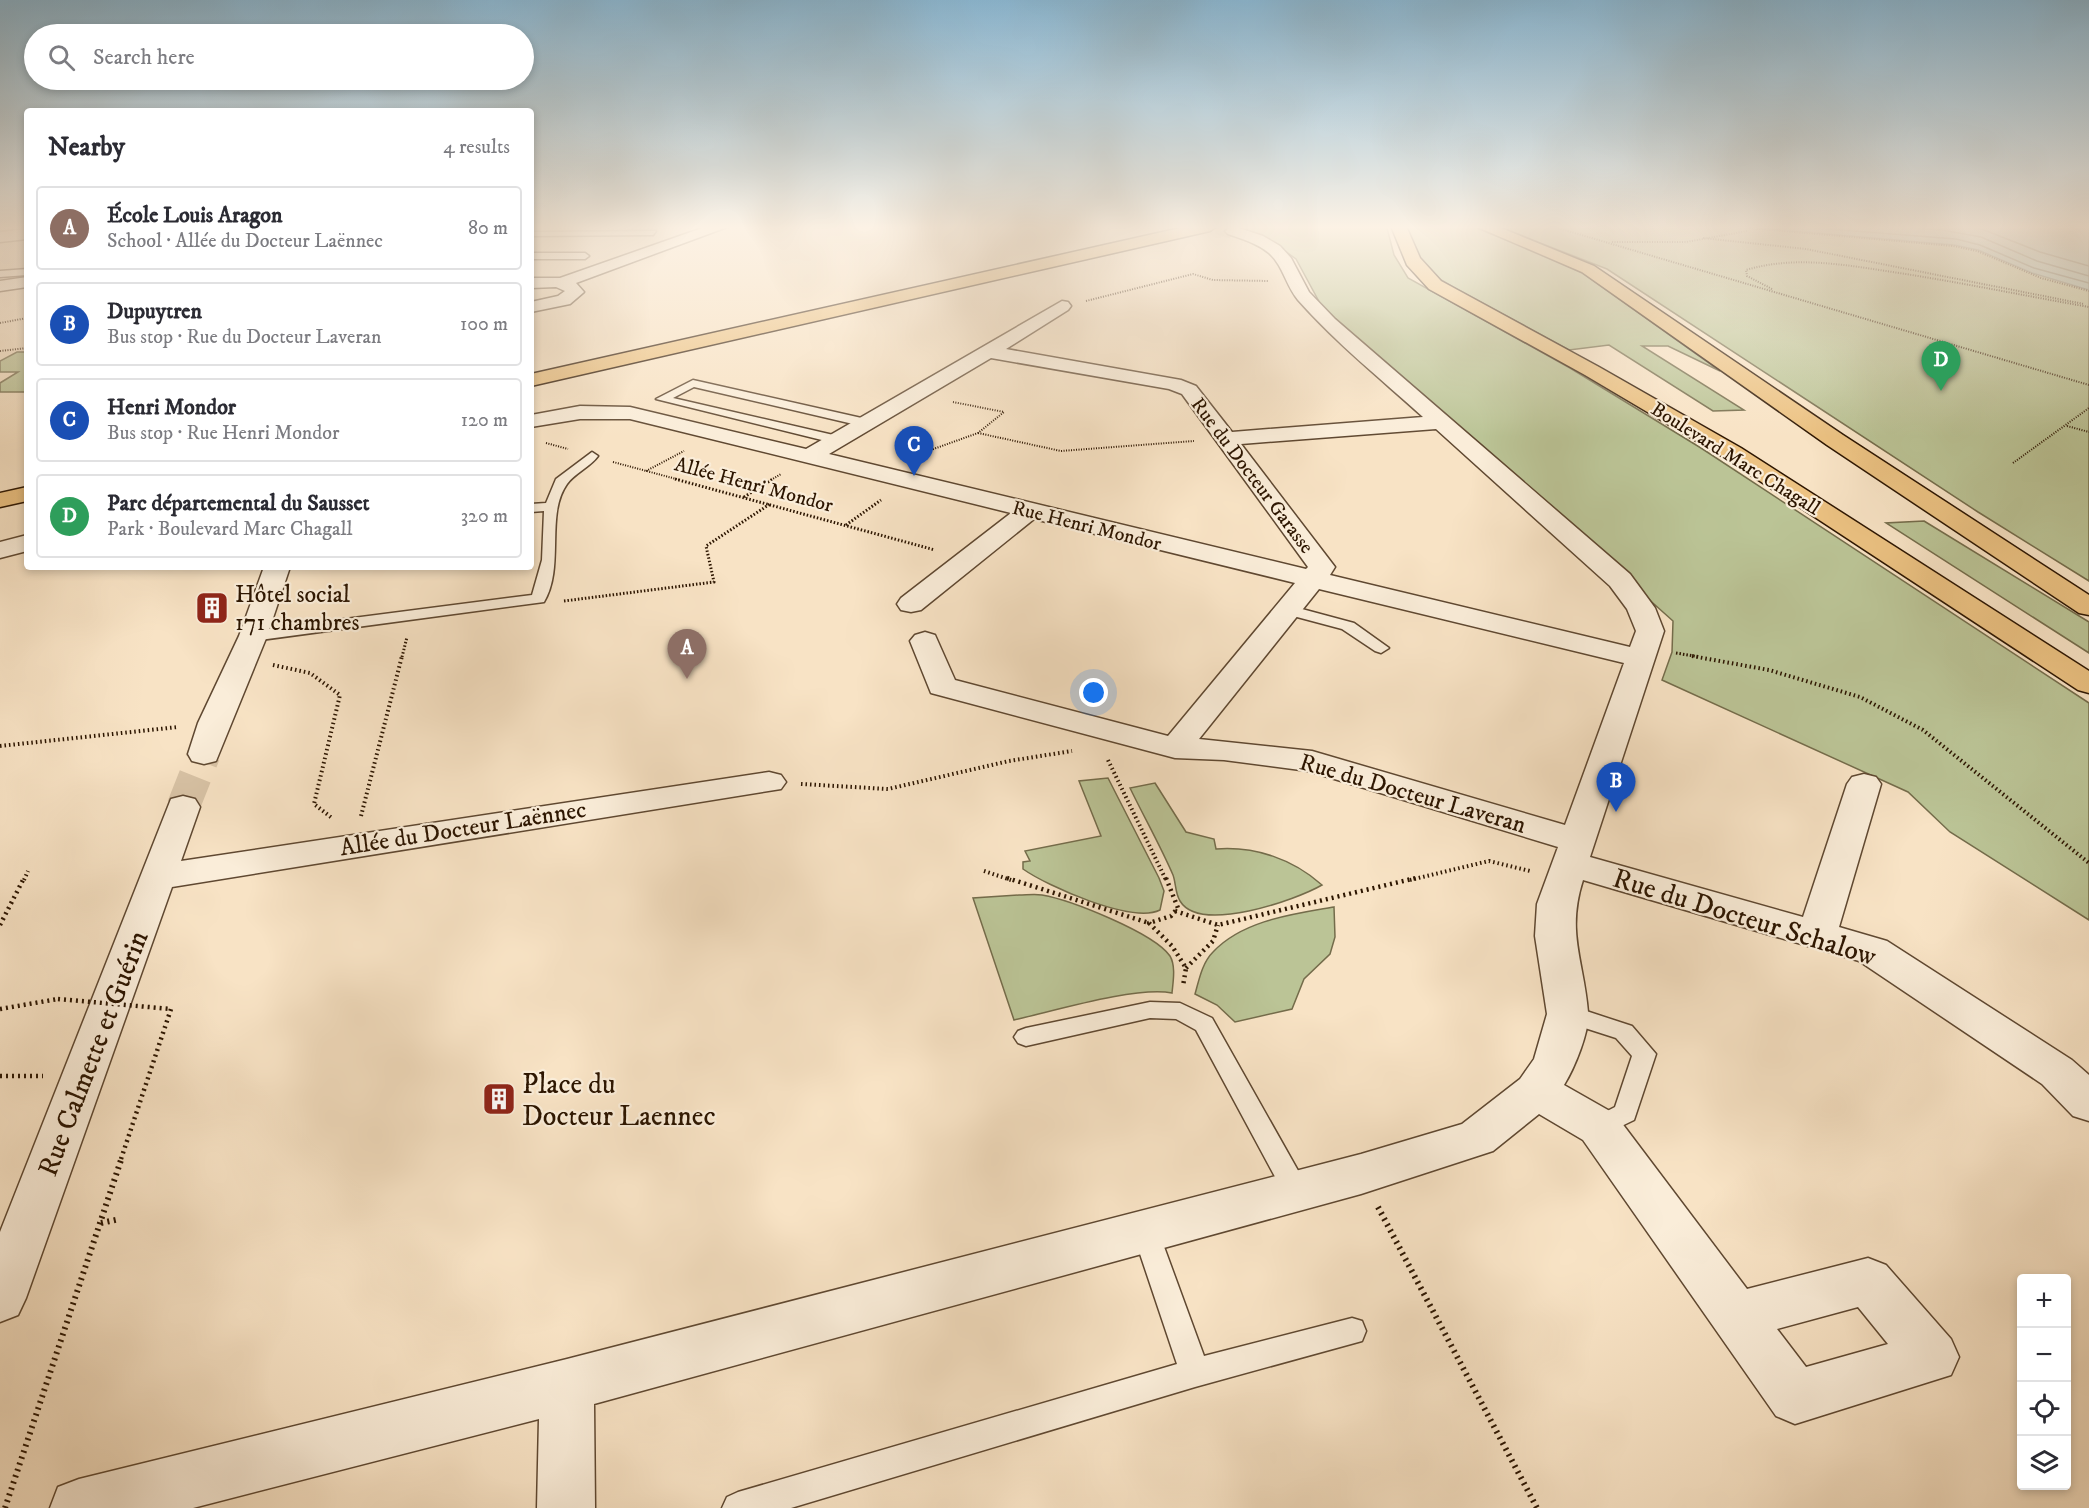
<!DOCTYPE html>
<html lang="en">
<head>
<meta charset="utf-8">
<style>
  :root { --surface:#fff; --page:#f2f2f3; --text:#2b2b33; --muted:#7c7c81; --line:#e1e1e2; --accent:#111827 }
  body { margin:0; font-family:"IM FELL DW Pica",serif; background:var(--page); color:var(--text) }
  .controls { position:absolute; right:18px; bottom:18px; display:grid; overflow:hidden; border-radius:6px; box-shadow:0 3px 9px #0003 }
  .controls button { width:54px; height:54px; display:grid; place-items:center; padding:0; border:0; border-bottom:2px solid var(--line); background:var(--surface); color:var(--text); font:30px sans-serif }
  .you { position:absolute; left:1094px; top:693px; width:21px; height:21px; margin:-15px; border:4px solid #fff; border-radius:50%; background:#1a73e8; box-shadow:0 0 0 9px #1a73e833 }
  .badge { display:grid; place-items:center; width:39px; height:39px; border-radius:50%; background:var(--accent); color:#fff; font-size:20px; font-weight:700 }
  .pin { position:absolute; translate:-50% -50px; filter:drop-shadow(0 2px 3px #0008) }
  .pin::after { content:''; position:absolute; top:32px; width:21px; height:18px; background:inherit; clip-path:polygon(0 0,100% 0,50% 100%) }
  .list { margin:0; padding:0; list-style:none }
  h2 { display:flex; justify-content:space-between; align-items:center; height:78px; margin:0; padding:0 24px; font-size:26px }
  h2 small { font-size:20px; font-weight:400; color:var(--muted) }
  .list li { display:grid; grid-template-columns:39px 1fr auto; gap:18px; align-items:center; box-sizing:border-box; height:84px; margin:0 12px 12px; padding:0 12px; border:2px solid var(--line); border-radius:6px }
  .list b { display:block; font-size:22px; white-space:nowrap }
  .list p { margin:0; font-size:20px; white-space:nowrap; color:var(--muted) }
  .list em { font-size:20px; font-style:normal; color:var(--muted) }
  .icon { flex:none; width:33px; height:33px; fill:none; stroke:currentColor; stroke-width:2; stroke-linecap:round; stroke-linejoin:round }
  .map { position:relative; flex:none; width:2089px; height:1508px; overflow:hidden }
  .search { position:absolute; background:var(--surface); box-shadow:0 3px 9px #0003; left:24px; top:24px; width:510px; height:66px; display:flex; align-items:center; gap:15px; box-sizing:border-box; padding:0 21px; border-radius:33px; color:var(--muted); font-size:22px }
  .panel { position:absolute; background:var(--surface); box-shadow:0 3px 9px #0003; left:24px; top:108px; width:510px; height:462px; border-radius:6px }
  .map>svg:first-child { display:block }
  .green { fill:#bbc496; stroke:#746c4b; stroke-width:1.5 }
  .water { fill:#9dbeb5; stroke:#707a6d; stroke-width:1.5 }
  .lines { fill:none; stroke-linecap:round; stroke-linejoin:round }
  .shore { stroke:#646a5a; stroke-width:1.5 }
  .minor-tunnel-far1 { stroke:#d9c4a7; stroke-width:16; stroke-dasharray:16 8; stroke-linecap:butt }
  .minor-tunnel { stroke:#d9c4a7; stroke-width:33; stroke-dasharray:33 16; stroke-linecap:butt }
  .service-casing { stroke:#5f4831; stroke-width:3 }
  .minor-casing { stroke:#5f4831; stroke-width:3 }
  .primary-casing { stroke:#2c1500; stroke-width:3 }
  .trunk-casing { stroke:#2c1500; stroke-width:3 }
  .path-far4 { stroke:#2c1500; stroke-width:2; stroke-dasharray:1 1.5; stroke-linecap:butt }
  .path-far3 { stroke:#2c1500; stroke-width:3; stroke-dasharray:1.5 2; stroke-linecap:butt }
  .path-far2 { stroke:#2c1500; stroke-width:4; stroke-dasharray:1.5 3; stroke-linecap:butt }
  .path-far1 { stroke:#2c1500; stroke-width:4.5; stroke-dasharray:2 4; stroke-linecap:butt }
  .path { stroke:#2c1500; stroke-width:6; stroke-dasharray:2 4.5; stroke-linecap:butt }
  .service { fill:#faedd9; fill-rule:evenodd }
  .minor { fill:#faedd9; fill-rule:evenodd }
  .primary { fill:#ecc282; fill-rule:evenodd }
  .trunk { fill:#ecc282; fill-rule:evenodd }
  .path-bridge { stroke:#2c1500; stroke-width:4.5; stroke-dasharray:2 4; stroke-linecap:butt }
  .labels { text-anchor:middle; stroke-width:4.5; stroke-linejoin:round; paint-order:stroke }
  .far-street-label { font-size:20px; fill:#2c1500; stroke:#faedd9 }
  .poi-label { font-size:24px; fill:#2c1500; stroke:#faedd9; text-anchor:start }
  .street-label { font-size:24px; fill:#2c1500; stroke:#faedd9 }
  .near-street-label { font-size:28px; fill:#2c1500; stroke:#faedd9 }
  .near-poi-label { font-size:28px; fill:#2c1500; stroke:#faedd9; text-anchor:start }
</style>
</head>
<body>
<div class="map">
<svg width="2089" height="1508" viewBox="0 0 2089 1508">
  <rect width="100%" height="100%" fill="#f8e3c5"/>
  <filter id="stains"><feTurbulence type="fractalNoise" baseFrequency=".00333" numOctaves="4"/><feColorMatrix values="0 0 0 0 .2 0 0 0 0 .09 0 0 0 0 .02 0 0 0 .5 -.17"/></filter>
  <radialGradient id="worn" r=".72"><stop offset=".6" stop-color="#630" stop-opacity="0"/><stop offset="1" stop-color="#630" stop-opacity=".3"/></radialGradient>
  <g class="green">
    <path d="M1384 226 1387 228 1394 255 1408 278 1570 368 1701 448 2089 703V920L1950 832 1908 792 1662 680 1672 652 1673 621 1322 307 1296 259 1274 243 1234 227Z"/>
    <path d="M1407 226H1471L1543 254 1581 272 1720 371 1668 346H1642L1744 410 1713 411 1609 345 1569 350 1453 287 1431 274 1417 256Z"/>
    <path d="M1497 226H2089V581L1978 512 1607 269Z"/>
    <path d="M17 352H27V392H0V383L18 372H0V361Z"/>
    <path d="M1924 521 2089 622V653L1886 523Z"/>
    <path d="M1108 778 1159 878 1164 891 1160 910C1132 924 1047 886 1023 869V862L1030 861 1025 851 1101 836 1079 781Z"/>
    <path d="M1155 783 1186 832 1214 839 1216 849C1255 846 1293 859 1322 885 1296 900 1200 934 1180 901 1175 893 1176 883 1173 875 1160 845 1144 817 1130 788Z"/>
    <path d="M1019 895C1026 895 1035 894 1042 895 1071 900 1154 933 1170 956 1176 966 1173 982 1172 993 1136 986 1054 1011 1014 1020L973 898Z"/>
    <path d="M1334 907 1335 937 1330 954 1304 979 1292 1009 1235 1022 1217 1005 1195 994C1199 980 1202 963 1213 952 1243 920 1294 914 1334 907Z"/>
  </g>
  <path class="water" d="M1734 226H2089V290L2032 273 1978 250 1954 245Z"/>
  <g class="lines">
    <g class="shore">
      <path d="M1790 226 1956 239 1980 245 2034 268 2089 283"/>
      <path d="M1882 226 1942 230 1981 237 2037 261 2089 276"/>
      <path d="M1974 226 2040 252 2089 266"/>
    </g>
    <path class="minor-tunnel-far1" d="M1217 226 1233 231"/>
    <path class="minor-tunnel" d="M183 807 204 754"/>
    <g class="service-casing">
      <g id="service">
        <path d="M656 231 653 235 531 236V232Z"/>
        <path d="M531 253H585L589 256 585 259H531Z"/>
        <path d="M27 269V275L0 277V271Z"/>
        <path d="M693 380 866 419 872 423 866 427 694 387 673 398 842 437V443L838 444 656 399Z"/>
        <path d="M592 452 598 456C590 467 575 473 567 484 545 515 565 567 544 602L253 641 245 636 253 631 532 595 542 560 544 511 531 512V504L546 503 556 479Z"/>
        <path d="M1287 605 1354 623 1389 648 1381 653 1375 651 1342 629 1282 613 1279 610 1282 607Z"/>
        <path d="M1150 1002 1180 1003 1212 1018 1305 1183 1309 1191 1305 1199 1296 1202 1287 1199 1196 1030 1176 1019 1150 1018 1026 1046 1018 1043 1014 1037 1018 1031 1026 1028Z"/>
        <path d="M1568 1005 1632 1026 1656 1054 1634 1120 1599 1137 1590 1134 1587 1127 1590 1120 1615 1107 1632 1056 1616 1038 1560 1020 1557 1014 1560 1008Z"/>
        <path d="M1146 1221 1156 1225 1159 1233 1204 1356 1352 1318 1362 1321 1366 1331 1362 1341 1195 1387 791 1508H722L727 1497 738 1492 1177 1364 1133 1233 1136 1225Z"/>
      </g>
    </g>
    <g class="minor-casing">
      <g id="minor">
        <path d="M708 226H730L576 283 584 292 570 304 531 312V302L558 296 565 291 556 287 531 288V278H560Z"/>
        <path d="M1233 226 1263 236 1280 246 1291 258 1309 292 1335 319 1630 574 1655 608 1664 631 1590 857 1803 917 1847 784 1852 777 1864 774 1876 777 1881 784 1839 927 1887 941 2072 1060 2089 1075V1121L2073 1116 2042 1084 1859 961 1583 880C1566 933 1584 961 1588 1012 1590 1031 1574 1069 1564 1085L1615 1114 1747 1289 1868 1258 1886 1265 1951 1339 1959 1357 1951 1375 1795 1424 1776 1416 1583 1140 1539 1114 1493 1151 1361 1194 594 1404 595 1508H537L539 1419 193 1508H50L58 1487 79 1479 567 1359 1361 1154 1462 1124 1520 1079 1534 1059 1547 1014 1535 936 1537 904 1558 847 1308 771 1224 760 1175 758 931 693 910 641 915 635 925 632 935 635 955 680 1168 736 1295 583 1034 519 921 610 911 612 901 610 897 604 901 598 1011 513 630 419H580L531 427V415L580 406 630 407 806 449 1062 301 1068 302 1071 306 1068 310 1006 349 1181 380 1196 386 1232 432 1423 417C1381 379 1336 343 1298 300 1286 286 1283 265 1269 253 1257 243 1242 239 1228 234L1225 231ZM991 358 1169 389 1182 394 1308 567 1306 569 829 454ZM1436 429 1610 586 1627 609 1636 631 1630 647 1330 575 1335 567 1241 444ZM1319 589 1624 663 1565 825 1312 751 1199 739ZM1858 1307 1888 1344 1806 1367 1777 1329Z"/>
        <path d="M27 229V239L0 242V232Z"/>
        <path d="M27 277V287L0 291V281Z"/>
        <path d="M27 535V551L0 558V542Z"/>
        <path d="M264 567H290L267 636 216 761 204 764 192 761 188 754 198 723 239 636Z"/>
        <path d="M769 772 781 775 786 782 781 789 172 887 26 1298 18 1315 0 1322V1232L171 799 183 796 195 799 200 807 181 861Z"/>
      </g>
    </g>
    <g class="primary-casing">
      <g id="primary">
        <path d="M1189 226H1217L1210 231 531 386V374Z"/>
        <path d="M27 487V501L0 507V493Z"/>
      </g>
    </g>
    <g class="trunk-casing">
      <g id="trunk">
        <path d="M1391 226H1406L1420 258 1441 281 1599 367 1741 448 2089 671V693L2078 690 1725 458 1585 375 1429 289 1407 265Z"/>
        <path d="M1475 226H1496L1594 266 1843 435 2089 595V615L2079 613 1827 445 1582 272Z"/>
      </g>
    </g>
    <g class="path-far4">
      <path d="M1551 226 2089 385"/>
      <path d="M1727 226 1953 246 1977 251 2041 278 2089 291"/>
      <path d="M1703 238 1806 249 2084 304"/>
      <path d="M1612 242H1686L1747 231"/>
      <path d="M1772 289 1747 276 1746 270C1792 256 1840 264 1886 271 1954 281 2021 295 2089 307"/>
      <path d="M1086 301 1193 274 1213 280 1269 281"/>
      <path d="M0 323 27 318"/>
      <path d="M0 351 27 348"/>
      <path d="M2067 426 2089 432"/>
      <path d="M978 433 1061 451 1194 441"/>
      <path d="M546 443 568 449"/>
      <path d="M914 456 978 433 1004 412 953 402"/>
      <path d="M613 462 680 480"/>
      <path d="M2013 463 2089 408"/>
      <path d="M646 471 684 451"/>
      <path d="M771 480 781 474"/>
    </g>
    <g class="path-far3">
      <path d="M675 479 935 550"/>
      <path d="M744 497 773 479"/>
      <path d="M846 525 881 500"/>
      <path d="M564 601 714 582 706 546 770 504"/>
      <path d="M1676 653 1700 657"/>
      <path d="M402 657 407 637"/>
    </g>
    <g class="path-far2">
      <path d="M1692 656 1769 670 1860 697 1923 730 2089 863"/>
      <path d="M273 665 310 673 340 695 314 804 332 818"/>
      <path d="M0 746 178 727"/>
      <path d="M1108 760 1166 880"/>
      <path d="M801 784 888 789 1009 761 1072 751"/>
      <path d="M361 816 402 656"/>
      <path d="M984 871 1011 880"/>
      <path d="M24 880 28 871"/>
      <path d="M1410 880 1489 861 1530 871"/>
    </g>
    <g class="path-far1">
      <path d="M1007 878 1149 923"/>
      <path d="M1166 878 1178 908 1171 916 1149 923 1172 946 1186 968 1183 986"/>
      <path d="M1175 911 1218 925 1416 878"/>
      <path d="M0 925 24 878"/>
      <path d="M1186 968 1213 941 1218 925"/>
      <path d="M0 1009 58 999"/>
      <path d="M0 1076H43"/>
      <path d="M121 1159 171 1009"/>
    </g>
    <g class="path">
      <path d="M1378 1207 1537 1508"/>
      <path d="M101 1223 120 1219"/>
      <path d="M5 1508 122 1157"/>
    </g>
    <use href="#service" class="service"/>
    <use href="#minor" class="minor"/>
    <use href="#primary" class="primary"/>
    <use href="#trunk" class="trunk"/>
    <path class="path-bridge" d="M58 999 171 1009"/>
  </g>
  <linearGradient id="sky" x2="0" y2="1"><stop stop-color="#8ab8d4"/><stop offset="0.52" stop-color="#fcf2e5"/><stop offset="1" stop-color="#fcf2e5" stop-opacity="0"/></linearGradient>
  <rect width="2089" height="437" fill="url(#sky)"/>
  <defs>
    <g id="building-square" transform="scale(1.725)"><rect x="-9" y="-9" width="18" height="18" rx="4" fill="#8f2418" stroke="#faedd9"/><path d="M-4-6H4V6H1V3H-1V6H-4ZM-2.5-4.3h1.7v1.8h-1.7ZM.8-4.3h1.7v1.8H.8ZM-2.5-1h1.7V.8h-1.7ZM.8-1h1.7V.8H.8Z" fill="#fff"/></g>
  </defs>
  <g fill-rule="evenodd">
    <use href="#building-square" x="212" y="608"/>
    <use href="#building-square" x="499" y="1099"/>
  </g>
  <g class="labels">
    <g class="far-street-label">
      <text transform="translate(1736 458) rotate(32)" y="7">Boulevard Marc Chagall</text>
      <text transform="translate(1253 475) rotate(53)" y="7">Rue du Docteur Garasse</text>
      <text transform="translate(754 484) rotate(15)" y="7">Allée Henri Mondor</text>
      <text transform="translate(1087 525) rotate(14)" y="7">Rue Henri Mondor</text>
    </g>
    <g class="poi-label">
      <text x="235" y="602">Hôtel social<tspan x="235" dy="28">171 chambres</tspan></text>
    </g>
    <g class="street-label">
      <text transform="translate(1413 793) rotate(16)" y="8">Rue du Docteur Laveran</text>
      <text transform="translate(463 828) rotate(-9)" y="8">Allée du Docteur Laënnec</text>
    </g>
    <g class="near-street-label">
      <text transform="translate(1745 916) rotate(17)" y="10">Rue du Docteur Schalow</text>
      <text transform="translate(92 1053) rotate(-69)" y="10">Rue Calmette et Guérin</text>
    </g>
    <g class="near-poi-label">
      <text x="522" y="1093">Place du<tspan x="522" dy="32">Docteur Laennec</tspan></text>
    </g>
  </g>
  <rect width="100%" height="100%" filter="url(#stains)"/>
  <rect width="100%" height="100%" fill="url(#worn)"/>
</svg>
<div class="controls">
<button>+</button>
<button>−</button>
<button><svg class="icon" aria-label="locate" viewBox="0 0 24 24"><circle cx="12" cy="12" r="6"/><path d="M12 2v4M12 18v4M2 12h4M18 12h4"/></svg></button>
<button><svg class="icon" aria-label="layers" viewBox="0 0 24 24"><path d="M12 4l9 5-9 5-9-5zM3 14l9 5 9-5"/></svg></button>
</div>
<div class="you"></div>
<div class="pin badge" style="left:687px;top:679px;background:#8d6e63">A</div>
<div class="pin badge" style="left:1616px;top:812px;background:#1a4fb4">B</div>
<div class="pin badge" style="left:914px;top:476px;background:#1a4fb4">C</div>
<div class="pin badge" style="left:1941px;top:391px;background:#2e9e5b">D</div>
<div class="search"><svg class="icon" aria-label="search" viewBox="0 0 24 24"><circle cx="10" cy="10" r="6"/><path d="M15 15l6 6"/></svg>Search here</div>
<section class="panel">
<h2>Nearby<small>4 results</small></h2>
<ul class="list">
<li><span class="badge" style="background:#8d6e63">A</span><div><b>École Louis Aragon</b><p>School · Allée du Docteur Laënnec</p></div><em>80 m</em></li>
<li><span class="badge" style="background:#1a4fb4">B</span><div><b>Dupuytren</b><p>Bus stop · Rue du Docteur Laveran</p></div><em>100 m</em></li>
<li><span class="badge" style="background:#1a4fb4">C</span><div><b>Henri Mondor</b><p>Bus stop · Rue Henri Mondor</p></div><em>120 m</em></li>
<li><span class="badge" style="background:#2e9e5b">D</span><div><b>Parc départemental du Sausset</b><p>Park · Boulevard Marc Chagall</p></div><em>320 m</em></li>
</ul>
</section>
</div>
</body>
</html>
